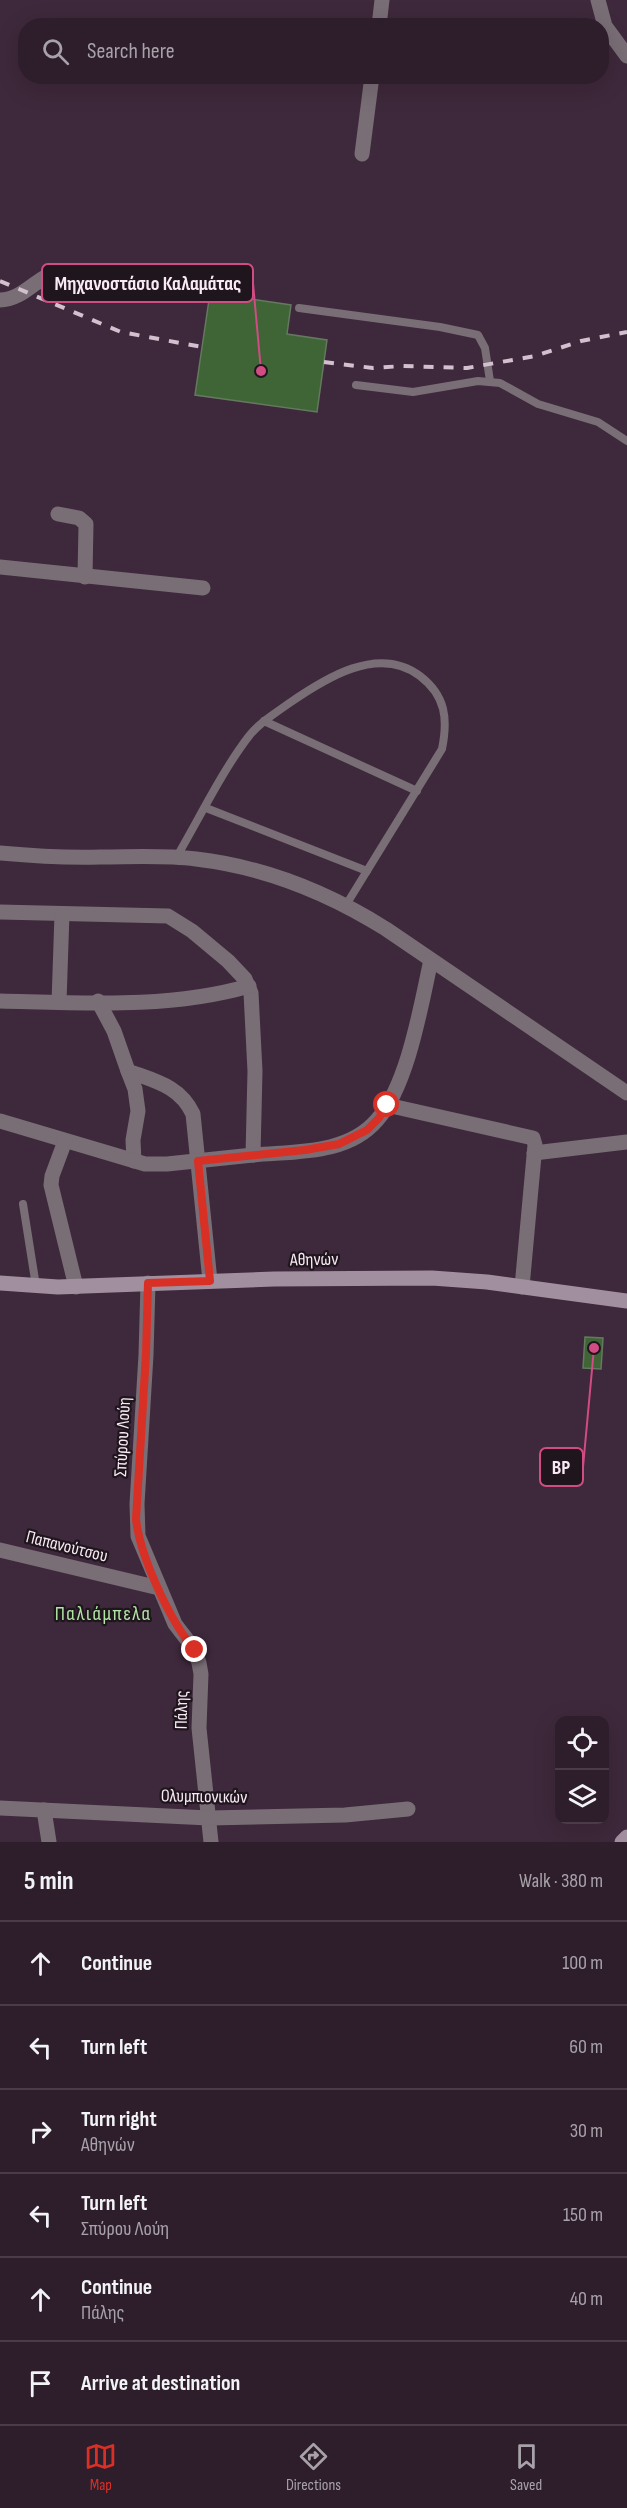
<!DOCTYPE html>
<html lang="en">
<head>
<meta charset="utf-8">
<style>
  :root { --surface:#2e1e2c; --page:#3a2b38; --text:#f1f3f6; --muted:#a7a2a9; --line:#493c48; --accent:#d93025 }
  body { margin:0; font-family:"Sofia Sans Condensed",sans-serif; background:var(--page); color:var(--text) }
  .controls { position:absolute; right:18px; bottom:18px; display:grid; overflow:hidden; border-radius:12px; box-shadow:0 6px 24px #0002 }
  .controls button { width:54px; height:54px; display:grid; place-items:center; padding:0; border:0; border-bottom:2px solid var(--line); background:var(--surface); color:var(--text); font:30px sans-serif }
  .stop { position:absolute; width:18px; height:18px; margin:-14px; border:4px solid #d93025; border-radius:50%; background:#fff }
  .stop.end { background:#d93025; border-color:#fff; box-shadow:0 2px 6px #0008 }
  .list { margin:0; padding:0; list-style:none }
  h2 { display:flex; justify-content:space-between; align-items:center; height:78px; margin:0; padding:0 24px; font-size:26px }
  h2 small { font-size:20px; font-weight:400; color:var(--muted) }
  .list li { display:grid; grid-template-columns:39px 1fr auto; gap:18px; align-items:center; box-sizing:border-box; height:84px; padding:0 24px; border-top:2px solid var(--line) }
  .list b { display:block; font-size:22px; white-space:nowrap }
  .list p { margin:0; font-size:20px; white-space:nowrap; color:var(--muted) }
  .list em { font-size:20px; font-style:normal; color:var(--muted) }
  .icon { flex:none; width:33px; height:33px; fill:none; stroke:currentColor; stroke-width:2; stroke-linecap:round; stroke-linejoin:round }
  .map { position:relative; flex:none; width:627px; height:1842px; overflow:hidden }
  .search { position:absolute; background:var(--surface); box-shadow:0 6px 24px #0002; left:18px; right:18px; top:18px; height:66px; display:flex; align-items:center; gap:15px; box-sizing:border-box; padding:0 21px; border-radius:24px; color:var(--muted); font-size:22px }
  .sheet { height:582px; background:var(--surface) }
  nav { display:flex; justify-content:space-around; align-items:center; box-sizing:border-box; height:84px; border-top:2px solid var(--line); background:var(--surface); font-size:16px; color:var(--muted) }
  nav a { display:grid; justify-items:center; gap:3px }
  nav .on { color:var(--accent) }
  .map>svg:first-child { display:block }
  .building { fill:#3f6536; stroke:#64795f; stroke-width:1.5 }
  .lines { fill:none; stroke-linecap:round; stroke-linejoin:round }
  .lane { stroke:#796d76; stroke-width:8 }
  .street { stroke:#796d76; stroke-width:15 }
  .secondary { stroke:#a18e9e; stroke-width:15 }
  .rail { stroke:#d2c0ce; stroke-width:4; stroke-dasharray:10 10; stroke-linecap:butt }
  .route { stroke:#d93025; stroke-width:8 }
  .labels { text-anchor:middle; stroke-width:4.5; stroke-linejoin:round; paint-order:stroke }
  .street-label { font-size:18px; fill:#f9e9f5; stroke:#1f151d }
  .neighbourhood-label { font-size:20px; letter-spacing:1.5px; fill:#b2e5a6; stroke:#1f151d }
  .leader { fill:none; stroke:#d04c82; stroke-width:2 }
  .callout-dot { fill:#d04c82; stroke:#1f151d; stroke-width:2 }
  .callout { fill:#1f151d; stroke:#d04c82; stroke-width:2 }
  .callout-label { font-size:20px; text-anchor:middle; font-weight:bold; fill:#f9e9f5 }
</style>
</head>
<body>
<div class="map">
<svg width="627" height="1842" viewBox="0 0 627 1842">
  <rect width="100%" height="100%" fill="#3e283b"/>
  <g class="building">
    <path d="M210 293 291 305 287 334 327 340 317 412 195 395Z"/>
    <path d="M585 1337 603 1338 601 1369 583 1368Z"/>
  </g>
  <g class="lines">
    <g class="lane">
      <path d="M299 308 440 327 478 335 485 348 490 381"/>
      <path d="M356 385 413 392 478 381 500 383 538 404 598 422 627 441"/>
      <path d="M264 721 417 791"/>
      <path d="M206 808 367 871"/>
      <path d="M176 858C199 819 222 771 249 736 259 723 274 714 288 704 324 679 378 644 420 676 446 696 448 719 442 749L346 905"/>
      <path d="M23 1204 36 1286"/>
    </g>
    <g class="street">
      <path d="M598 0 605 26 627 56"/>
      <path d="M379 26 382 0"/>
      <path d="M362 154 372 76"/>
      <path d="M0 300C23 300 38 276 58 271 71 268 118 279 133 282"/>
      <path d="M58 514 79 518 86 524 85 577"/>
      <path d="M0 567 203 588"/>
      <path d="M0 853C33 856 67 858 100 857 132 857 164 855 196 859 265 867 327 892 386 929L627 1093"/>
      <path d="M0 912 168 916 192 931 228 961 245 979 251 993 255 1071 253 1155"/>
      <path d="M0 1001C82 1003 170 1009 249 986"/>
      <path d="M98 1001 114 1031 128 1071C155 1081 180 1086 193 1114L210 1281"/>
      <path d="M59 1002 62 914"/>
      <path d="M128 1071 135 1089 138 1111 133 1140 134 1161"/>
      <path d="M387 1105 533 1138 535 1145 522 1287"/>
      <path d="M0 1121 145 1164H167C196 1161 224 1158 253 1155 295 1151 347 1155 377 1120 408 1085 421 1005 431 960"/>
      <path d="M65 1141 52 1176 51 1185 76 1287"/>
      <path d="M534 1153 627 1142"/>
      <path d="M148 1283 146 1355 137 1504 138 1536 175 1624 195 1650 199 1663 201 1674 199 1728 211 1842"/>
      <path d="M0 1550 159 1588"/>
      <path d="M0 1808 209 1818 345 1815 408 1809"/>
      <path d="M44 1810 49 1842"/>
    </g>
    <g class="secondary">
      <path d="M0 1283 58 1287 274 1279 432 1278 487 1282 627 1301"/>
      <path d="M622 1842 627 1837"/>
    </g>
    <g class="rail">
      <path d="M0 281 121 332 202 347"/>
      <path d="M324 362 373 368 403 366 467 368 535 356 581 341 627 332"/>
    </g>
  </g>
  <g class="lines">
    <path class="route" d="M195 1650C170 1622 140 1556 136 1519L146 1354 148 1283 210 1281 198 1161 305 1150 339 1144 367 1130 379 1118 387 1105"/>
  </g>
  <g class="labels">
    <g class="street-label">
      <text transform="translate(314 1259) rotate(-1)" y="6">Αθηνών</text>
      <text transform="translate(122 1437) rotate(-87)" y="6">Σπύρου Λούη</text>
      <text transform="translate(67 1546) rotate(14)" y="6">Παπανούτσου</text>
      <text transform="translate(181 1710) rotate(-89)" y="6">Πάλης</text>
      <text transform="translate(204 1796) rotate(1)" y="6">Ολυμπιονικών</text>
    </g>
    <g class="neighbourhood-label">
      <text x="103" y="1620">Παλιάμπελα</text>
    </g>
  </g>
  <path class="leader" d="M261 371L253 283M594 1348L583 1467"/>
  <g class="callout-dot">
    <circle cx="261" cy="371" r="6"/>
    <circle cx="594" cy="1348" r="6"/>
  </g>
  <g class="callout">
    <rect x="42" y="264" width="211" height="38" rx="6"/>
    <rect x="540" y="1448" width="43" height="38" rx="6"/>
  </g>
  <g class="callout-label">
    <text x="148" y="290">Μηχανοστάσιο Καλαμάτας</text>
    <text x="561" y="1474">BP</text>
  </g>
</svg>
<div class="controls">
<button><svg class="icon" aria-label="locate" viewBox="0 0 24 24"><circle cx="12" cy="12" r="6"/><path d="M12 2v4M12 18v4M2 12h4M18 12h4"/></svg></button>
<button><svg class="icon" aria-label="layers" viewBox="0 0 24 24"><path d="M12 4l9 5-9 5-9-5zM3 14l9 5 9-5"/></svg></button>
</div>
<div class="stop" style="left:387px;top:1105px"></div>
<div class="stop end" style="left:195px;top:1650px"></div>
<div class="search"><svg class="icon" aria-label="search" viewBox="0 0 24 24"><circle cx="10" cy="10" r="6"/><path d="M15 15l6 6"/></svg>Search here</div>
</div>
<section class="sheet">
<h2>5 min<small>Walk · 380 m</small></h2>
<ul class="list">
<li><svg class="icon" aria-label="ahead" viewBox="0 0 24 24"><path d="M12 20V5M6 11l6-6 6 6"/></svg><div><b>Continue</b></div><em>100 m</em></li>
<li><svg class="icon" aria-label="left" viewBox="0 0 24 24"><path d="M17 20v-9H6M10 6l-5 5 5 5"/></svg><div><b>Turn left</b></div><em>60 m</em></li>
<li><svg class="icon" aria-label="right" viewBox="0 0 24 24"><path d="M7 20v-9h11M14 6l5 5-5 5"/></svg><div><b>Turn right</b><p>Αθηνών</p></div><em>30 m</em></li>
<li><svg class="icon" aria-label="left" viewBox="0 0 24 24"><path d="M17 20v-9H6M10 6l-5 5 5 5"/></svg><div><b>Turn left</b><p>Σπύρου Λούη</p></div><em>150 m</em></li>
<li><svg class="icon" aria-label="ahead" viewBox="0 0 24 24"><path d="M12 20V5M6 11l6-6 6 6"/></svg><div><b>Continue</b><p>Πάλης</p></div><em>40 m</em></li>
<li><svg class="icon" aria-label="arrive" viewBox="0 0 24 24"><path d="M6 21V4h12l-3 4 3 4H6"/></svg><div><b>Arrive at destination</b></div></li>
</ul>
</section>
<nav>
<a class="on"><svg class="icon" aria-label="map" viewBox="0 0 24 24"><path d="M3 6l6-2 6 2 6-2v14l-6 2-6-2-6 2zM9 4v14M15 6v14"/></svg>Map</a>
<a><svg class="icon" aria-label="directions" viewBox="0 0 24 24"><path d="M12 3l9 9-9 9-9-9zM9 14v-3h6M13 9l2 2-2 2"/></svg>Directions</a>
<a><svg class="icon" aria-label="saved" viewBox="0 0 24 24"><path d="M7 4h10v16l-5-4-5 4z"/></svg>Saved</a>
</nav>
</body>
</html>
